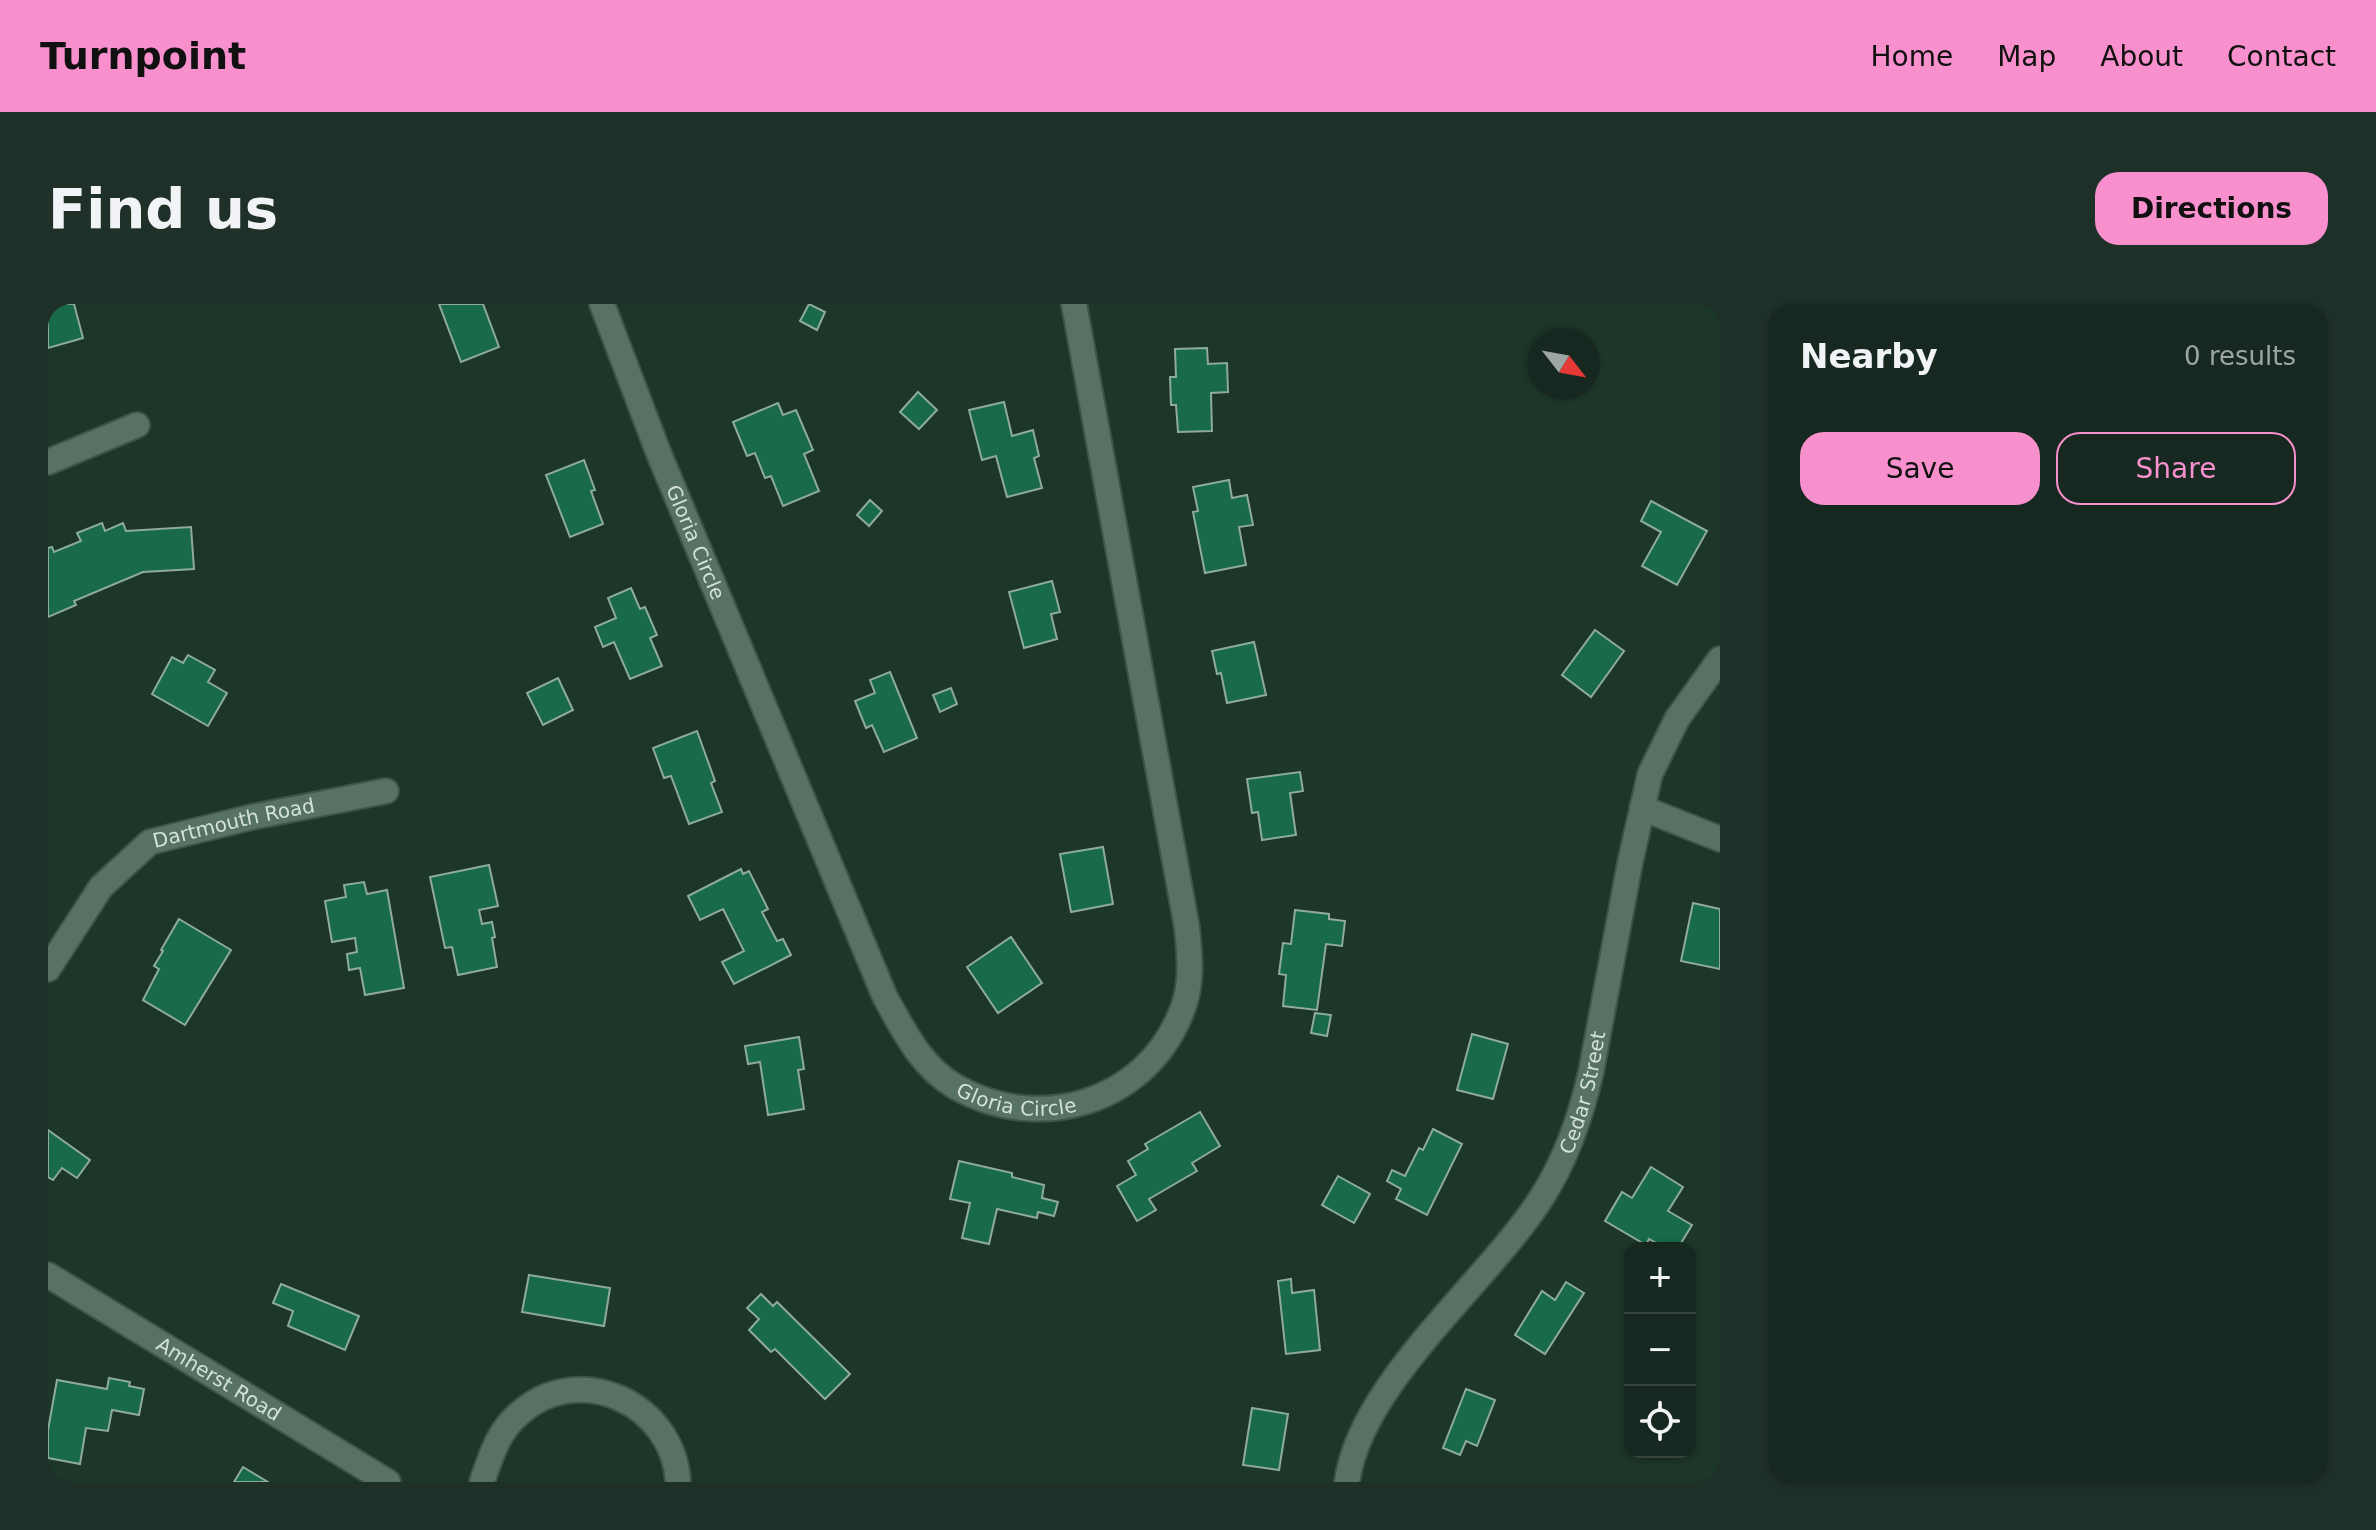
<!DOCTYPE html>
<html lang="en">
<head>
<meta charset="utf-8">
<style>
  :root { --surface:#162820; --page:#1f3029; --text:#f1f3f6; --muted:#9ea6a5; --line:#35443e; --accent:#f890cd }
  body { margin:0; font-family:"DejaVu Sans",sans-serif; background:var(--page); color:var(--text) }
  .controls { position:absolute; right:24px; bottom:24px; display:grid; overflow:hidden; border-radius:16px; box-shadow:0 2px 6px #0004 }
  .controls button { width:72px; height:72px; display:grid; place-items:center; padding:0; border:0; border-bottom:2px solid var(--line); background:var(--surface); color:var(--text); font:40px sans-serif }
  .compass { position:absolute; left:1480px; top:24px; width:72px; height:72px; border-radius:50%; background:var(--surface); box-shadow:0 2px 6px #0004; rotate:121deg }
  .list { margin:0; padding:0; list-style:none }
  h2 { display:flex; justify-content:space-between; align-items:center; height:104px; margin:0; padding:0 32px; font-size:34px }
  h2 small { font-size:26px; font-weight:400; color:var(--muted) }
  .actions { display:flex; gap:16px; padding:24px 32px }
  .actions a { flex:1; padding:18px 0; border:2px solid var(--accent); border-radius:24px; text-align:center; font-size:28px; color:var(--accent) }
  .actions .main { background:var(--accent); color:#111 }
  .icon { flex:none; width:44px; height:44px; fill:none; stroke:currentColor; stroke-width:2; stroke-linecap:round; stroke-linejoin:round }
  .map { position:relative; flex:none; width:1672px; height:1178px; overflow:hidden; border-radius:24px }
  header { display:flex; align-items:center; gap:48px; box-sizing:border-box; height:112px; padding:0 40px; background:var(--accent); color:#111 }
  header strong { font-size:38px }
  nav { display:flex; gap:44px; margin-inline-start:auto; font-size:28px }
  .intro { display:flex; align-items:center; justify-content:space-between; box-sizing:border-box; height:192px; padding:0 48px }
  h1 { margin:0; font-size:56px }
  .button { padding:20px 36px; border-radius:24px; background:var(--accent); color:#111; font-size:28px; font-weight:700 }
  main { display:flex; gap:48px; padding:0 48px }
  aside { flex:1; background:var(--surface); border-radius:24px; box-shadow:0 2px 6px #0004 }
  .map>svg:first-child { display:block }
  .building { fill:#186a49; stroke:#8eab9b; stroke-width:2 }
  .lines { fill:none; stroke-linecap:round; stroke-linejoin:round }
  .minor-casing { stroke:#3e544a; stroke-width:28 }
  .minor { stroke:#577163; stroke-width:24 }
  .labels { text-anchor:middle; stroke-width:6; stroke-linejoin:round; paint-order:stroke }
  .street-label { font-size:20px; fill:#d2e1d9; stroke:#132c20 }
</style>
</head>
<body>
<header>
<strong>Turnpoint</strong>
<nav><a>Home</a><a>Map</a><a>About</a><a>Contact</a></nav>
</header>
<div class="intro"><h1>Find us</h1><a class="button">Directions</a></div>
<main>
<div class="map">
<svg width="1672" height="1178" viewBox="0 0 1672 1178">
  <rect width="100%" height="100%" fill="#1d362a"/>
  <g class="building">
    <path d="M0 0H26L35 34 0 44Z"/>
    <path d="M391 0H435L451 43 413 58Z"/>
    <path d="M761 0 777 8 769 26 752 17Z"/>
    <path d="M1159 44 1160 60 1179 59 1180 88 1163 89 1164 127 1130 128 1128 101H1123L1122 73H1128L1127 45Z"/>
    <path d="M870 88 889 106 871 125 852 108Z"/>
    <path d="M956 98 964 132 985 126 991 152 986 154 994 184 959 193 948 152 934 156 921 106Z"/>
    <path d="M730 99 735 111 748 106 765 146 756 150 771 187 735 202 723 172 717 174 707 149 699 152 685 118Z"/>
    <path d="M536 156 547 186 543 187 555 220 522 233 498 171Z"/>
    <path d="M1181 176 1184 194 1199 191 1205 221 1191 223 1198 261 1157 269 1145 208 1150 207 1145 183Z"/>
    <path d="M822 196 834 207 821 222 809 211Z"/>
    <path d="M1603 197 1659 227 1629 281 1594 262 1613 228 1593 217Z"/>
    <path d="M54 219 57 227 75 219 78 227 143 223 146 265 95 268 26 297 28 301 0 313V244L4 243 6 248 33 237 29 229Z"/>
    <path d="M1004 277 1012 308 1003 310 1009 335 976 344 961 288Z"/>
    <path d="M583 284 592 305 597 303 609 331 602 334 614 362 582 375 566 338 555 343 547 323 568 314 560 294Z"/>
    <path d="M1547 326 1576 347 1543 393 1514 371Z"/>
    <path d="M1206 338 1218 391 1179 399 1173 369 1169 370 1164 347Z"/>
    <path d="M140 351 167 366 160 378 179 389 160 422 104 390 124 353 135 359Z"/>
    <path d="M842 368 869 434 836 448 824 421 818 424 807 397 827 389 822 376Z"/>
    <path d="M510 374 525 406 495 421 479 389Z"/>
    <path d="M903 384 909 400 892 408 885 391Z"/>
    <path d="M649 427 667 477 663 479 674 508 641 520 623 472 616 474 605 444Z"/>
    <path d="M1252 468 1255 487 1242 489 1248 531 1214 536 1210 508 1204 509 1199 475Z"/>
    <path d="M1055 543 1065 600 1023 608 1012 550Z"/>
    <path d="M441 561 450 602 431 606 434 620 444 618 447 633 444 634 449 663 410 671 404 643 397 644 382 573Z"/>
    <path d="M693 565 695 570 701 567 720 605 714 608 729 637 735 635 743 651 686 680 674 658 696 647 675 605 652 616 640 592Z"/>
    <path d="M316 578 319 590 339 586 356 684 317 691 312 664 301 666 299 650 309 648 307 634 284 638 277 597 298 593 296 581Z"/>
    <path d="M1645 599 1672 605V665L1633 657Z"/>
    <path d="M1247 606 1281 610V615L1297 617 1294 642 1278 640 1269 706 1235 702 1238 671 1231 670 1235 639 1243 640Z"/>
    <path d="M131 615 183 646 137 721 95 696 111 665 106 662 115 647 113 646Z"/>
    <path d="M963 633 994 679 950 709 919 663Z"/>
    <path d="M1267 709 1283 711 1279 732 1263 729Z"/>
    <path d="M1424 730 1460 740 1445 795 1409 786Z"/>
    <path d="M751 733 756 765 750 766 756 805 720 811 712 758 700 760 697 742Z"/>
    <path d="M1152 808 1172 842 1144 859 1149 867 1101 895 1108 906 1089 917 1069 882 1088 871 1080 857 1100 845 1097 840Z"/>
    <path d="M1385 825 1414 840 1379 911 1348 895 1353 885 1339 877 1344 866 1357 872 1371 844 1375 846Z"/>
    <path d="M0 826 42 856 29 874 14 864 5 876 0 873Z"/>
    <path d="M911 857 964 869V873L996 881 994 894 1010 898 1006 912 990 908 989 914 949 905 941 940 914 934 922 899 902 895Z"/>
    <path d="M1603 863 1635 883 1620 907 1644 921 1630 944H1617L1601 935 1598 941 1557 917 1574 888 1584 894Z"/>
    <path d="M1290 872 1322 890 1306 919 1274 901Z"/>
    <path d="M481 971 562 984 556 1022 474 1008Z"/>
    <path d="M1243 975 1244 989 1266 986 1272 1046 1238 1050 1230 977Z"/>
    <path d="M1518 978 1536 989 1497 1050 1467 1031 1494 987 1507 996Z"/>
    <path d="M233 980 311 1012 297 1046 240 1022 245 1007 225 999Z"/>
    <path d="M713 990 725 1002 729 998 802 1070 777 1095 727 1045 723 1048 701 1026 711 1015 699 1004Z"/>
    <path d="M61 1074 82 1078 81 1082 96 1085 91 1111 64 1106 60 1127 38 1124 32 1160 0 1154V1126L9 1076 59 1085Z"/>
    <path d="M1418 1085 1447 1096 1429 1142 1418 1137 1412 1151 1395 1144Z"/>
    <path d="M1204 1104 1240 1110 1231 1166 1195 1161Z"/>
    <path d="M195 1163 220 1178H186Z"/>
  </g>
  <g class="lines">
    <g class="minor-casing">
      <g id="minor">
        <path id="s1" d="M554 0 611 150 837 693C856 727 873 763 908 783 992 830 1097 799 1133 709 1145 681 1142 653 1139 624L1026 0"/>
        <path d="M0 158 89 121"/>
        <path d="M1594 504 1672 535"/>
        <path id="s2" d="M0 665 53 583 102 538 204 513 338 487"/>
        <path id="s3" d="M0 971 340 1178"/>
        <path d="M434 1178C443 1152 450 1127 472 1109 532 1056 626 1100 630 1178"/>
        <path id="s4" d="M1299 1178C1312 1079 1441 977 1494 893 1519 854 1533 812 1543 768L1582 559 1602 470 1629 415 1672 355"/>
      </g>
    </g>
    <use href="#minor" class="minor"/>
  </g>
  <g class="labels">
    <g class="street-label">
      <text dy="7" stroke="none"><textPath href="#s1" startOffset="256">Gloria Circle</textPath></text>
      <text dy="7" stroke="none"><textPath href="#s2" startOffset="250">Dartmouth Road</textPath></text>
      <text dy="7" stroke="none"><textPath href="#s1" startOffset="928">Gloria Circle</textPath></text>
      <text dy="7" stroke="none"><textPath href="#s4" startOffset="462">Cedar Street</textPath></text>
      <text dy="7" stroke="none"><textPath href="#s3" startOffset="200">Amherst Road</textPath></text>
    </g>
  </g>
</svg>
<div class="controls">
<button>+</button>
<button>−</button>
<button><svg class="icon" aria-label="locate" viewBox="0 0 24 24"><circle cx="12" cy="12" r="6"/><path d="M12 2v4M12 18v4M2 12h4M18 12h4"/></svg></button>
</div>
<svg class="compass" viewBox="-18 -18 36 36"><path d="M0-13l5 13h-10z" fill="#e53935"/><path d="M0 13l5-13h-10z" fill="#9ea6a5"/></svg>
</div>
<aside>
<h2>Nearby<small>0 results</small></h2>
<ul class="list">
</ul>
<div class="actions"><a class="main">Save</a><a>Share</a></div>
</aside>
</main>
</body>
</html>
